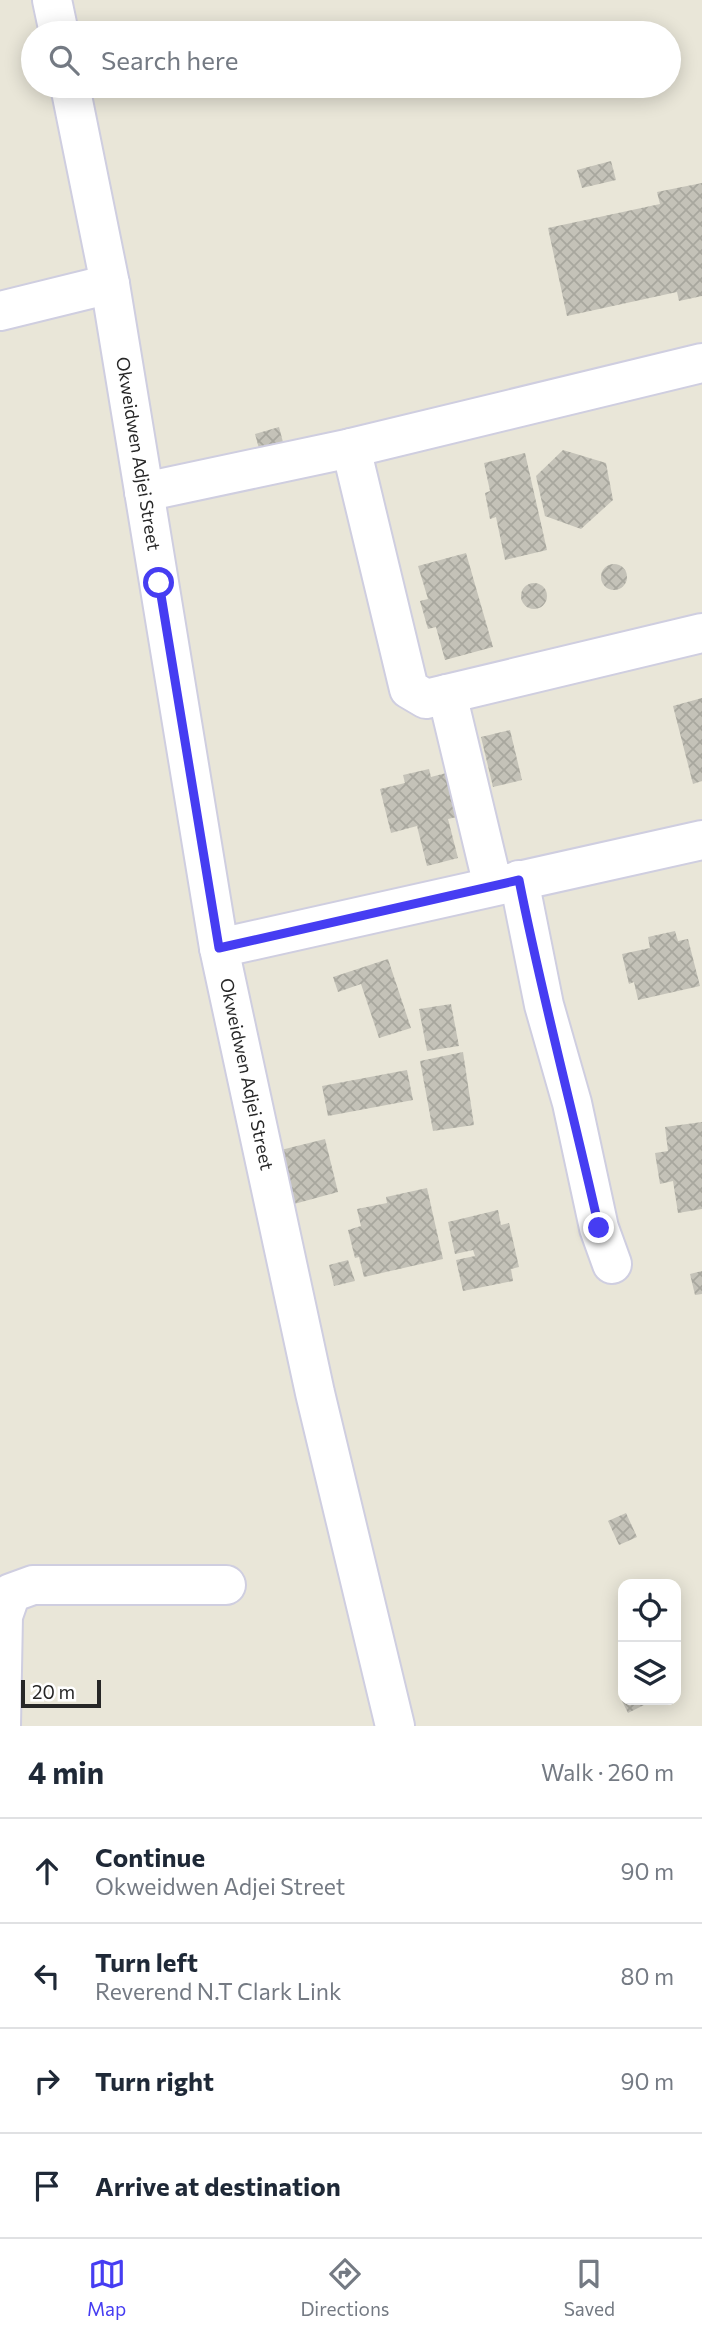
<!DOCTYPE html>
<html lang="en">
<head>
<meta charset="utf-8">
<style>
  :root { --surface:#fff; --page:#f6f6f7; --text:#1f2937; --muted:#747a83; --line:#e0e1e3; --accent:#463df2 }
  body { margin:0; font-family:Commissioner,sans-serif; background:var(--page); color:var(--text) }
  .controls { position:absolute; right:21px; bottom:21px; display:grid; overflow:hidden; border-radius:14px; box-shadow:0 4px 18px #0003 }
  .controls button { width:63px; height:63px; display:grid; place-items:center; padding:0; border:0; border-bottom:2px solid var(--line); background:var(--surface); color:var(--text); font:35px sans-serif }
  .scale { position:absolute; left:21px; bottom:18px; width:80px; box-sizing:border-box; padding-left:7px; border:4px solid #272727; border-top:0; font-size:19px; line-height:24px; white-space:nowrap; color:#272727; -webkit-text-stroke:5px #fff; paint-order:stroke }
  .stop { position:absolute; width:21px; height:21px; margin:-16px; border:5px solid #463df2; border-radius:50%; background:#fff }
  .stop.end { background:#463df2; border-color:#fff; box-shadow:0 2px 7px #0008 }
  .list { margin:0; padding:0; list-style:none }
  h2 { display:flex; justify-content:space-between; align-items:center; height:91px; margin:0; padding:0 28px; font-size:30px }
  h2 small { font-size:23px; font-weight:400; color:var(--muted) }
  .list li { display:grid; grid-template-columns:46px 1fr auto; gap:21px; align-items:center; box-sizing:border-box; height:105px; padding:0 28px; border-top:2px solid var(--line) }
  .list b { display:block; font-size:26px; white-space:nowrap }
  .list p { margin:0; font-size:23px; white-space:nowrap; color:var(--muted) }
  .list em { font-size:23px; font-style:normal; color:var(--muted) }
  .icon { flex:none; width:38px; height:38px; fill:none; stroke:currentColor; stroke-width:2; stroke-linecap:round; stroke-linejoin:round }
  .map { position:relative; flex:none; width:702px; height:1726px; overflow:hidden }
  .search { position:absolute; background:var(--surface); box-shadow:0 4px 18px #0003; left:21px; right:21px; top:21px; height:77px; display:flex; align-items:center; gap:18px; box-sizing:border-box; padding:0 24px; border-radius:38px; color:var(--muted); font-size:26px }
  .sheet { height:511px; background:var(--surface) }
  nav { display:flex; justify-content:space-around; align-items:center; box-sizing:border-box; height:98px; border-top:2px solid var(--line); background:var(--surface); font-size:19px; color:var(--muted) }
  nav a { display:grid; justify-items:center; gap:4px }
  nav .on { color:var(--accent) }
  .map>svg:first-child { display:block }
  .building { fill:url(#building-cross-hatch) }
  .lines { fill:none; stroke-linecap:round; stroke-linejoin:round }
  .minor-casing { stroke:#cfcee0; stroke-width:42 }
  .minor { stroke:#fff; stroke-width:38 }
  .route { stroke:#463df2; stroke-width:9 }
  .labels { text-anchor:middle; stroke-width:5; stroke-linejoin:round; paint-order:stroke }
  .street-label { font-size:18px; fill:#272727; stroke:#fff }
</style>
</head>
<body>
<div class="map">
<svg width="702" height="1726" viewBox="0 0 702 1726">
  <defs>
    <pattern id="building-cross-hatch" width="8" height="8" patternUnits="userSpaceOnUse" patternTransform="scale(1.75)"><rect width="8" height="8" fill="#c4c2b8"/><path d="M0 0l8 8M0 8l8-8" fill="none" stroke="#a8a79e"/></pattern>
  </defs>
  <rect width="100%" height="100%" fill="#e9e6d8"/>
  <g class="building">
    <path d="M611 161 616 180 582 188 577 170Z"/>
    <path d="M702 183V296L679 301 677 292 567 316 548 228 660 204 657 192Z"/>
    <path d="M279 427 284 446 260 452 255 434Z"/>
    <path d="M563 450 606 463 613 500 581 529 545 516 536 476Z"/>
    <path d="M525 453 547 550 505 560 496 517 490 519 485 493 490 491 484 463Z"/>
    <path d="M466 553 493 647 445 660 436 627 428 629 420 601 428 599 418 566Z"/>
    <circle cx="614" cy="577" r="13"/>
    <circle cx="534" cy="596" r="13"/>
    <path d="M702 698V781L693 784 673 706Z"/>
    <path d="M510 730 522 780 493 787 481 737Z"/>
    <path d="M429 769 431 777 450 772 461 816 448 819 458 858 427 866 417 826 391 833 380 789 405 783 403 775Z"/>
    <path d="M675 931 678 941 688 939 700 986 638 1000 634 982 629 984 622 954 650 948 648 937Z"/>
    <path d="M388 959 411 1028 379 1038 361 984 338 992 333 977Z"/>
    <path d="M451 1004 459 1046 427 1051 419 1009Z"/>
    <path d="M463 1052 474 1125 433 1131 420 1061Z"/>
    <path d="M407 1070 413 1100 328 1116 322 1086Z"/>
    <path d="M702 1122V1209L678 1213 673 1181 660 1184 655 1153 668 1151 665 1127Z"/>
    <path d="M325 1139 338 1192 294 1204 281 1150Z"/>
    <path d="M427 1188 443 1259 364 1277 359 1257 355 1258 348 1230 361 1226 357 1209 387 1203 386 1197Z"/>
    <path d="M498 1210 501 1225 509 1223 519 1267 511 1269 513 1281 463 1291 456 1260 475 1256 473 1250 455 1254 448 1222Z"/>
    <path d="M348 1260 355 1281 334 1286 329 1265Z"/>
    <path d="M702 1271V1294L695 1295 690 1274Z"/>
    <path d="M626 1513 637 1537 619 1545 608 1521Z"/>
    <path d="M623 1693V1700H654L628 1713 619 1695Z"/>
  </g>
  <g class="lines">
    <g class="minor-casing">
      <g id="minor">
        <path d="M52 0 59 33"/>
        <path id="s1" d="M70 86 110 284 219 948 315 1393 395 1726"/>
        <path d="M0 311 110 284"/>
        <path d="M351 448 409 689 426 699 702 633"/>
        <path d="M144 492 351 448 702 363"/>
        <path d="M447 694 493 886"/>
        <path d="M519 880 544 1005 572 1103 599 1228 612 1264"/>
        <path d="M219 948 702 840"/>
        <path d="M1 1726 3 1616 11 1593 33 1585H226"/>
      </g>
    </g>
    <use href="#minor" class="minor"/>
  </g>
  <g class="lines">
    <path class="route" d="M159 583 219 948 519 880C542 997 573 1111 599 1228"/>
  </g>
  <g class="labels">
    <g class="street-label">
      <text dy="6" stroke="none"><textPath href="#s1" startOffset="374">Okweidwen Adjei Street</textPath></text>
      <text dy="6" stroke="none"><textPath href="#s1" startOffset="1004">Okweidwen Adjei Street</textPath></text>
    </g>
  </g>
</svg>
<div class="controls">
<button><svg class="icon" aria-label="locate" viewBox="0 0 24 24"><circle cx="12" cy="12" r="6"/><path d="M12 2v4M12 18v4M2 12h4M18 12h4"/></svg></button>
<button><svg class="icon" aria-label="layers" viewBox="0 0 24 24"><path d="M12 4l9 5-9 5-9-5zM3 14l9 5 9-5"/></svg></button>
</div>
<div class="scale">20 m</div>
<div class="stop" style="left:159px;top:583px"></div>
<div class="stop end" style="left:599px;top:1228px"></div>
<div class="search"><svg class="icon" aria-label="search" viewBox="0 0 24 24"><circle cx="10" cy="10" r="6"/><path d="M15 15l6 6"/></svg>Search here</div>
</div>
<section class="sheet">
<h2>4 min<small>Walk · 260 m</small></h2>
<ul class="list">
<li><svg class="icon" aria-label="ahead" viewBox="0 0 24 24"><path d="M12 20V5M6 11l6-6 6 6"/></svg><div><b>Continue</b><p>Okweidwen Adjei Street</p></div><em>90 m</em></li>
<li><svg class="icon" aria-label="left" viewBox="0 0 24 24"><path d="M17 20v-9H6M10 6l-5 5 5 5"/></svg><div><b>Turn left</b><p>Reverend N.T Clark Link</p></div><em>80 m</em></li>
<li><svg class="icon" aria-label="right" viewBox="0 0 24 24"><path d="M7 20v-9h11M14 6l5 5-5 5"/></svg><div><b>Turn right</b></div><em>90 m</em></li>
<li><svg class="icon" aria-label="arrive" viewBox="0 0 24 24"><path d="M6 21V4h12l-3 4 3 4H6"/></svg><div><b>Arrive at destination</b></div></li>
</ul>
</section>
<nav>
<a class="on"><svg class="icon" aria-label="map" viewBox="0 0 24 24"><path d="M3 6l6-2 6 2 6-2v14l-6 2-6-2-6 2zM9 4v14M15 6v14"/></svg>Map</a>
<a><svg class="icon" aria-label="directions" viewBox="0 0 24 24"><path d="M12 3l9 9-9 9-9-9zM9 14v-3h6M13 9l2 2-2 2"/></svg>Directions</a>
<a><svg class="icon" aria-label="saved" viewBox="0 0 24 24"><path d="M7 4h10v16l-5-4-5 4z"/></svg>Saved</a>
</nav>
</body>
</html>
